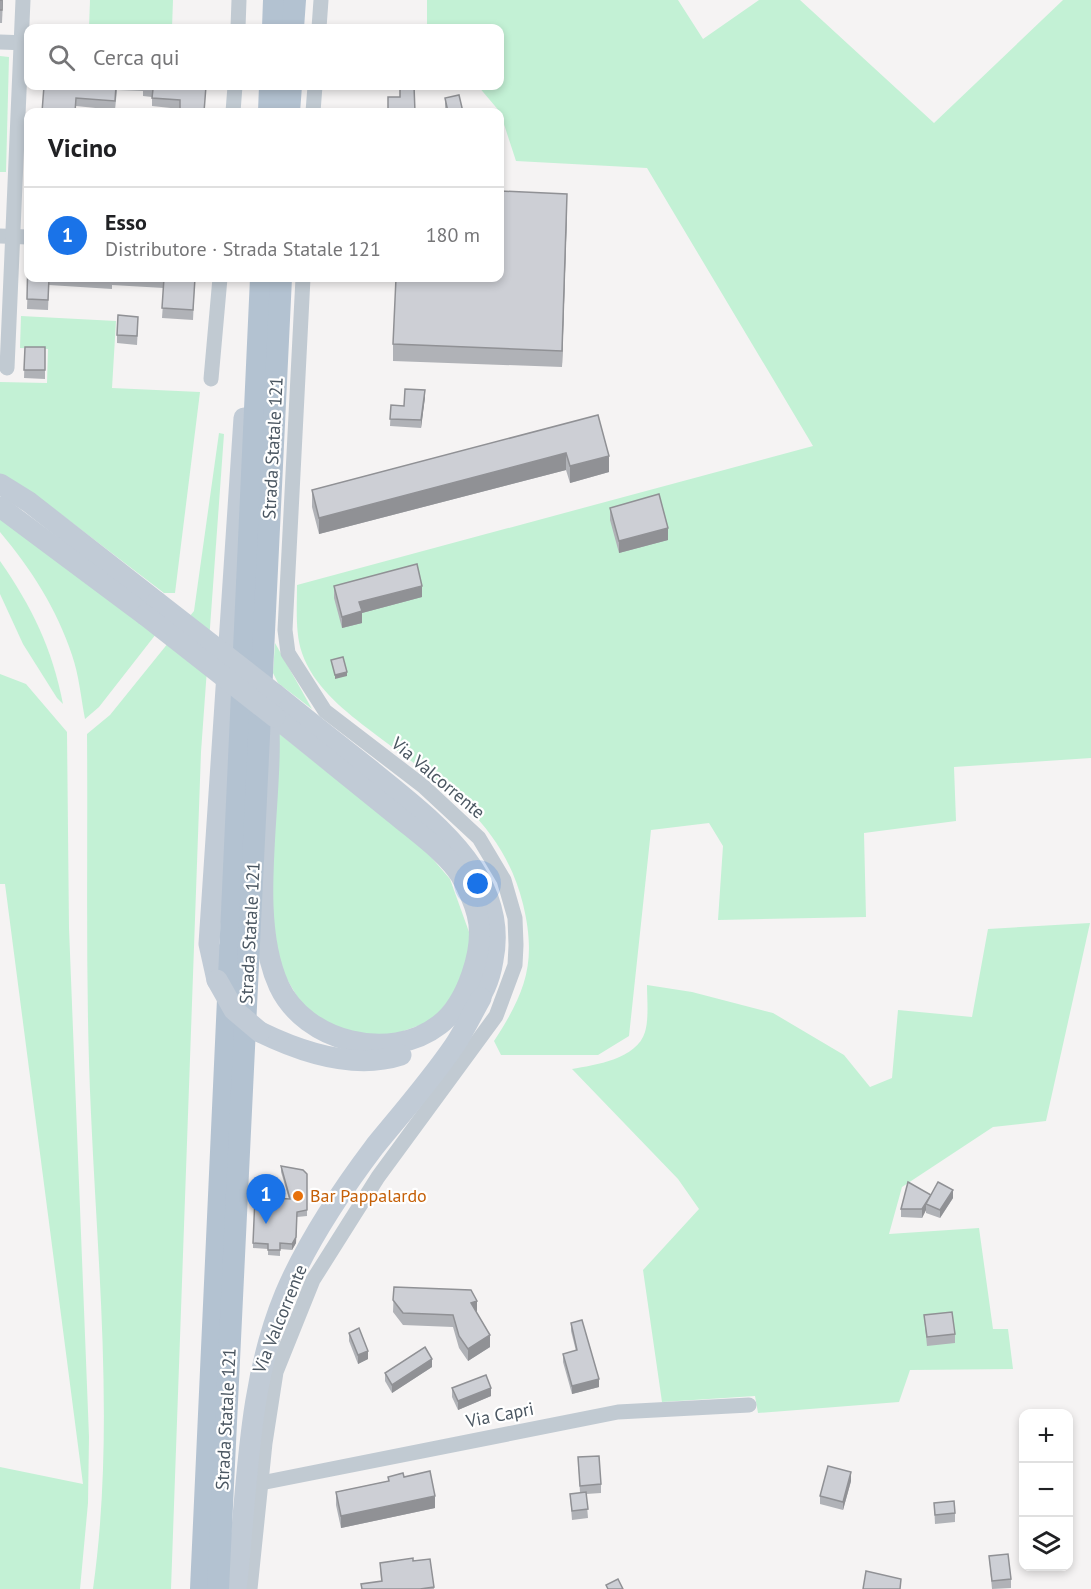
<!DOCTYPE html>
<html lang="it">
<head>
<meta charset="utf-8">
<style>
  :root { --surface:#fff; --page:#f2f2f2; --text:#202124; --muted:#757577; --line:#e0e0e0; --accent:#1a73e8 }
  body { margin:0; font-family:"PT Sans",sans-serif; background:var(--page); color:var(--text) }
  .controls { position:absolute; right:18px; bottom:18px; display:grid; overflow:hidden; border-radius:12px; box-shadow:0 3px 9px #0003 }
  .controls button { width:54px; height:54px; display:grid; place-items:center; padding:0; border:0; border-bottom:2px solid var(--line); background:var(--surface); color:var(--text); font:30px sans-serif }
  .you { position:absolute; left:478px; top:884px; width:21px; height:21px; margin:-15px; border:4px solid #fff; border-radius:50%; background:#1a73e8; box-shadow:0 0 0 9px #1a73e833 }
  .badge { display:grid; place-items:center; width:39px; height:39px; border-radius:50%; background:var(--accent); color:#fff; font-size:20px; font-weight:700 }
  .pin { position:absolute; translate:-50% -50px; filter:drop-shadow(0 2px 3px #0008) }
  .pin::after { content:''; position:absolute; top:32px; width:21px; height:18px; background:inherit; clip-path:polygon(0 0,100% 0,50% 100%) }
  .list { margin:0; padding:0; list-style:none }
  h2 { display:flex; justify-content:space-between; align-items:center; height:78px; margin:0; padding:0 24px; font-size:26px }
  h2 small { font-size:20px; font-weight:400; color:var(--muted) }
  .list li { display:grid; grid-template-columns:39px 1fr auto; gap:18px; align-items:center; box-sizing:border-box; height:96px; padding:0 24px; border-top:2px solid var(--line) }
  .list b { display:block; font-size:22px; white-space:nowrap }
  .list p { margin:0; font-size:20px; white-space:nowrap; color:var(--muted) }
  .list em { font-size:20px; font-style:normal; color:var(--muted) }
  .icon { flex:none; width:33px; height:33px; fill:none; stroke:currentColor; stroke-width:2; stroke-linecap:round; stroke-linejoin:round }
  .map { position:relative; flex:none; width:1091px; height:1589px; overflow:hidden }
  .search { position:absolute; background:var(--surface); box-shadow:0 3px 9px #0003; left:24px; top:24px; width:480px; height:66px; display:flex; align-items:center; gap:15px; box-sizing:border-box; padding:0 21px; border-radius:12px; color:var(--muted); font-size:22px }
  .panel { position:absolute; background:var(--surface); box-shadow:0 3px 9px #0003; left:24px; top:108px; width:480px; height:174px; border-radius:12px }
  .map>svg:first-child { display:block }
  .grass { fill:#c3f1d5 }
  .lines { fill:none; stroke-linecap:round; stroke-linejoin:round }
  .minor { stroke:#c1cad2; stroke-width:15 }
  .secondary { stroke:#c1cbd6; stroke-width:21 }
  .primary { stroke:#b3c2d1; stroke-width:22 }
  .secondary-bridge { stroke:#c1cbd6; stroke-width:21 }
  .wall { fill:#b0b2b7 }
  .shaded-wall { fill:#909195 }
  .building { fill:#cdcfd5; stroke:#909195; stroke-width:1.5 }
  .food-dot { fill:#e8710a; stroke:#fff; stroke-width:2 }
  .labels { text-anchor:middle; stroke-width:4.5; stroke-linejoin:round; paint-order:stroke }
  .street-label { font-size:18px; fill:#4a5661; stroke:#fff }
  .food-label { font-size:18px; fill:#c56008; stroke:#fff; text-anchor:start }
</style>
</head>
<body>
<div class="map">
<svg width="1091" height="1589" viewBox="0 0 1091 1589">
  <rect width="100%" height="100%" fill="#f5f3f3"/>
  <g class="grass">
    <path d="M90 0H173L172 28H89Z"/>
    <path d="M427 0H678L703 39 759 0H800L934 123 1063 0H1091V758L954 767 956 821 864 833 866 917 718 920 723 846 709 823 651 830 629 1036 598 1055H501L494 1041C526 992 537 962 523 904 501 816 434 780 367 728 341 708 313 685 302 653 295 633 297 607 297 585L813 446 647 168 516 161 500 112 478 86H500V28H427Z"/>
    <path d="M0 56 9 57 6 172H0Z"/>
    <path d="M21 316 116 321 112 388 200 392 175 593H164L58 512 0 474V382L47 383 48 349 20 348Z"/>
    <path d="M219 433 224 434 201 752 171 1589H93C115 1432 98 1272 91 1114 85 988 88 861 87 734L110 715 194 611Z"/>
    <path d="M0 515 156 634 99 707 85 719C81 698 79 675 72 655 56 608 32 570 0 532Z"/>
    <path d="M0 561C32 607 52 648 63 704L57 698 23 644 0 594Z"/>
    <path d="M275 643 312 709 278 683 273 673Z"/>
    <path d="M0 674 26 684 67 732 69 928 89 1437 88 1503 80 1589H0V1467L83 1484 5 884H0Z"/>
    <path d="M276 731 425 850 450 879 469 932V958L461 985 432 1021 386 1037 339 1031 303 1006 280 968 271 902Z"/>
    <path d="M1090 923 1046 1121 993 1127 902 1187 889 1234 979 1228 993 1329H1008L1013 1369 910 1370 899 1402 758 1413 755 1396 662 1402 643 1270 699 1209 678 1179 572 1069C595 1065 637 1059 645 1032 649 1019 647 999 647 985L692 992 773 1013 844 1055 870 1087 892 1078 898 1010 972 1017 988 929Z"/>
  </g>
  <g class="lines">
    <g class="minor">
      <path d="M238 28 239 0"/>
      <path d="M319 28 321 0"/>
      <path d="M0 42 28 43"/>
      <path d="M233 112 235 86"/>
      <path d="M313 112 315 86"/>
      <path d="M0 236 28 237"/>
      <path d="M7 368 23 0"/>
      <path d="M211 379 220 278"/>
      <path d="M261 1483 618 1412 749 1405"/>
      <path d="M250 1589 265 1443 276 1372 313 1280 378 1177 496 1016 515 965 516 945 515 918 504 880 479 838 423 786 325 711 288 653 285 630 303 278"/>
    </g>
    <g class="secondary">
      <path d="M0 484 29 502 157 602"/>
      <path d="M0 507 145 615"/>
      <path d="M275 694C307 720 340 746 372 771 429 818 510 875 493 960 490 979 484 995 471 1009"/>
      <path d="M267 702C278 788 244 909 279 986 305 1042 390 1063 439 1025 467 1004 486 947 477 914 474 902 467 887 461 876 448 854 415 831 395 814 355 782 315 749 275 717"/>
      <path d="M217 980 209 944 244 418"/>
      <path d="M260 1032C301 1052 355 1070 401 1055"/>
      <path d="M236 1589C248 1490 246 1388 285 1294 307 1242 341 1191 375 1146 402 1113 430 1081 454 1046 464 1031 472 1014 481 998"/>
    </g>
    <g class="primary">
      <path d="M273 28 274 0"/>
      <path d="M293 28 295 0"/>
      <path d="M269 112 270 86"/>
      <path d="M289 112 291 86"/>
      <path d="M201 1589 261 278"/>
      <path d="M218 1589 281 278"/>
    </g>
    <g class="secondary-bridge">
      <path d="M157 602 275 694"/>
      <path d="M145 615 275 717"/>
      <path d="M217 980 234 1010 260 1032"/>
    </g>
  </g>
  <g class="wall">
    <path d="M0 0H3L2 23H0Z"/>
    <path d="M44 86H207L180 109 152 106V97L143 96V91L117 90 115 110 76 106Z"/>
    <path d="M445 98 463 112H446L445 107Z"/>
    <path d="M567 211 562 367 393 361V344Z"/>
    <path d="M28 278H195L193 320 162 318 164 288 112 285V289L49 285 48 310 27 309Z"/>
    <path d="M138 325 137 345 117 343V335Z"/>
    <path d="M25 347H45V379L24 378Z"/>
    <path d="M425 397 421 428 390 426 391 405 404 406Z"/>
    <path d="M598 415 609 472 570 483 566 470 319 534 312 507V490Z"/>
    <path d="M610 508 668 540 619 553 610 520Z"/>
    <path d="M334 586 422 597 362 613V623L342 628 334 598Z"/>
    <path d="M281 1166 307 1174V1216L297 1217 296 1243 292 1250 280 1249V1256L268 1255V1249L253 1248V1243L289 1199 281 1172Z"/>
    <path d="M953 1198 940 1218 926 1213V1210L922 1218 901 1217V1209Z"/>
    <path d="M394 1287 477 1313 490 1347 468 1361 459 1348 453 1327 403 1325 393 1312Z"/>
    <path d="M924 1315 955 1334V1343L927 1346Z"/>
    <path d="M571 1323 599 1387 572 1394 563 1362V1354L576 1351 571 1331Z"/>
    <path d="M349 1333 368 1359 358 1364 349 1341Z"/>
    <path d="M432 1367 392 1393 385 1381V1373Z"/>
    <path d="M452 1388 491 1396 458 1410 452 1397Z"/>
    <path d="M578 1457 601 1484V1493L586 1494 588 1518 572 1520 570 1494 580 1493Z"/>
    <path d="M388 1477H404L435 1508 341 1528 336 1505V1492L388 1481Z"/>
    <path d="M851 1481 843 1510 820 1504V1496Z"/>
    <path d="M934 1503 955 1513V1522L935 1524Z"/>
    <path d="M989 1556 1011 1579V1588L992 1589Z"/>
    <path d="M430 1559 434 1589H361V1584L381 1581 380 1563 413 1561Z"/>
  </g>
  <g class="shaded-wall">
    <path d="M567 194V211L562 367V351Z"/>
    <path d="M425 390V397L421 428V420Z"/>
    <path d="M566 453V470L319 534V518Z"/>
    <path d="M609 456V472L570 483V466Z"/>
    <path d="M668 528V540L619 553V541Z"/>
    <path d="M422 586V597L362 613V623L342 628V617L359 602Z"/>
    <path d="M347 672V676L335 679V675Z"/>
    <path d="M953 1190V1198L940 1218V1210Z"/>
    <path d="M931 1195 926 1204V1210L922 1218V1209Z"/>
    <path d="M297 1212 296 1243 292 1250V1244Z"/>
    <path d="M477 1301V1313L471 1303Z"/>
    <path d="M490 1335V1347L468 1361V1349Z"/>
    <path d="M368 1351V1359L358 1364V1355Z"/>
    <path d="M432 1359V1367L392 1393V1385Z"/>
    <path d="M599 1379V1387L572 1394V1386Z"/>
    <path d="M491 1388V1396L458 1410V1401Z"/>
    <path d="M851 1472V1481L843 1510V1502Z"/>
    <path d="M435 1496V1508L341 1528V1516Z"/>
  </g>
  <g class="building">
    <rect x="0" y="0" width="2" height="10"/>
    <path d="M44 86H116L115 101 76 98 75 112H42Z"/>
    <path d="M144 86H206L204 112H180V100L152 98 153 89 143 88Z"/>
    <path d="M400 86H414L415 112H388V97H400Z"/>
    <path d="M459 95 463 112H448L445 98Z"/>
    <path d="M500 191 567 194 562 351 393 344 396 278H500Z"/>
    <path d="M28 254V278H49L48 300 27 299Z"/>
    <path d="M90 278H112V279Z"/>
    <path d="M161 278H195L193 310 162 308 164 278Z"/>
    <path d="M118 315 138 317 137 336 117 335Z"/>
    <path d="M25 347H45V370H24Z"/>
    <path d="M405 389 425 390 421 420 390 419 391 405 404 406Z"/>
    <path d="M598 415 609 456 570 466 566 453 319 518 312 490Z"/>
    <path d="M659 494 668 528 619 541 610 508Z"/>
    <path d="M417 564 422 586 359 602 362 611 342 617 334 586Z"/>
    <path d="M343 657 347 672 335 675 331 660Z"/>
    <path d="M281 1166 303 1170 307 1174V1210L297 1212 296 1237 292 1244 280 1243V1250H268V1244L253 1243 255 1197 290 1199Z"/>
    <path d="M908 1182 931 1195 922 1209H901Z"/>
    <path d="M938 1182 953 1190 940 1210 926 1204Z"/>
    <path d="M394 1287 471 1290 477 1301 471 1303 490 1335 468 1349 459 1336 453 1315 403 1313 393 1300Z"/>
    <path d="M952 1312 955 1334 927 1337 924 1315Z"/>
    <path d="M582 1320 599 1379 572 1386 563 1354 577 1350 571 1323Z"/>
    <path d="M359 1328 368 1351 358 1355 349 1333Z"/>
    <path d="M425 1347 432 1359 392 1385 385 1373Z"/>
    <path d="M486 1375 491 1388 458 1401 452 1388Z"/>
    <path d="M599 1456 601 1484 580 1486 578 1457Z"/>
    <path d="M828 1466 851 1472 843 1502 820 1496Z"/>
    <path d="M430 1471 435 1496 341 1516 336 1492 389 1481 388 1477 403 1473 404 1477Z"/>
    <path d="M586 1492 588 1509 572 1511 570 1494Z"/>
    <path d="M954 1501 955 1513 935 1515 934 1503Z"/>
    <path d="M1008 1554 1011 1579 992 1581 989 1556Z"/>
    <path d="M413 1558V1561L430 1559 434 1587 420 1589H362L361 1584 382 1581 380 1563Z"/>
    <path d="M866 1571 901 1579 900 1589H863Z"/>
    <path d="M618 1579 623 1589H608L606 1585Z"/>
  </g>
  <circle class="food-dot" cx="298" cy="1196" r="6"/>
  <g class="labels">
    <g class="street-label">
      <text transform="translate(273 448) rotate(-87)" y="6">Strada Statale 121</text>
      <text transform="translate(438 778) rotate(40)" y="6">Via Valcorrente</text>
      <text transform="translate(250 933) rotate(-87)" y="6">Strada Statale 121</text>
      <text transform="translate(280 1319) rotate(-68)" y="6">Via Valcorrente</text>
      <text transform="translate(500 1415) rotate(-11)" y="6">Via Capri</text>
      <text transform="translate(226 1419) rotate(-87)" y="6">Strada Statale 121</text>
    </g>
    <g class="food-label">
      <text x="310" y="1202">Bar Pappalardo</text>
    </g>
  </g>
</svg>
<div class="controls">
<button>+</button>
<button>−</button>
<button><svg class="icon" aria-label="layers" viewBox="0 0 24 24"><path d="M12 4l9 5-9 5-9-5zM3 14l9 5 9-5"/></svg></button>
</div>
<div class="you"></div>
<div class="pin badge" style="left:266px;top:1224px">1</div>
<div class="search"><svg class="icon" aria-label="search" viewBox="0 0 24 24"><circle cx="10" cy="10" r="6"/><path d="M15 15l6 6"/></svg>Cerca qui</div>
<section class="panel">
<h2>Vicino<small></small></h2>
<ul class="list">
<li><span class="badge">1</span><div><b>Esso</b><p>Distributore · Strada Statale 121</p></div><em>180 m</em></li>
</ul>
</section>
</div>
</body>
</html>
